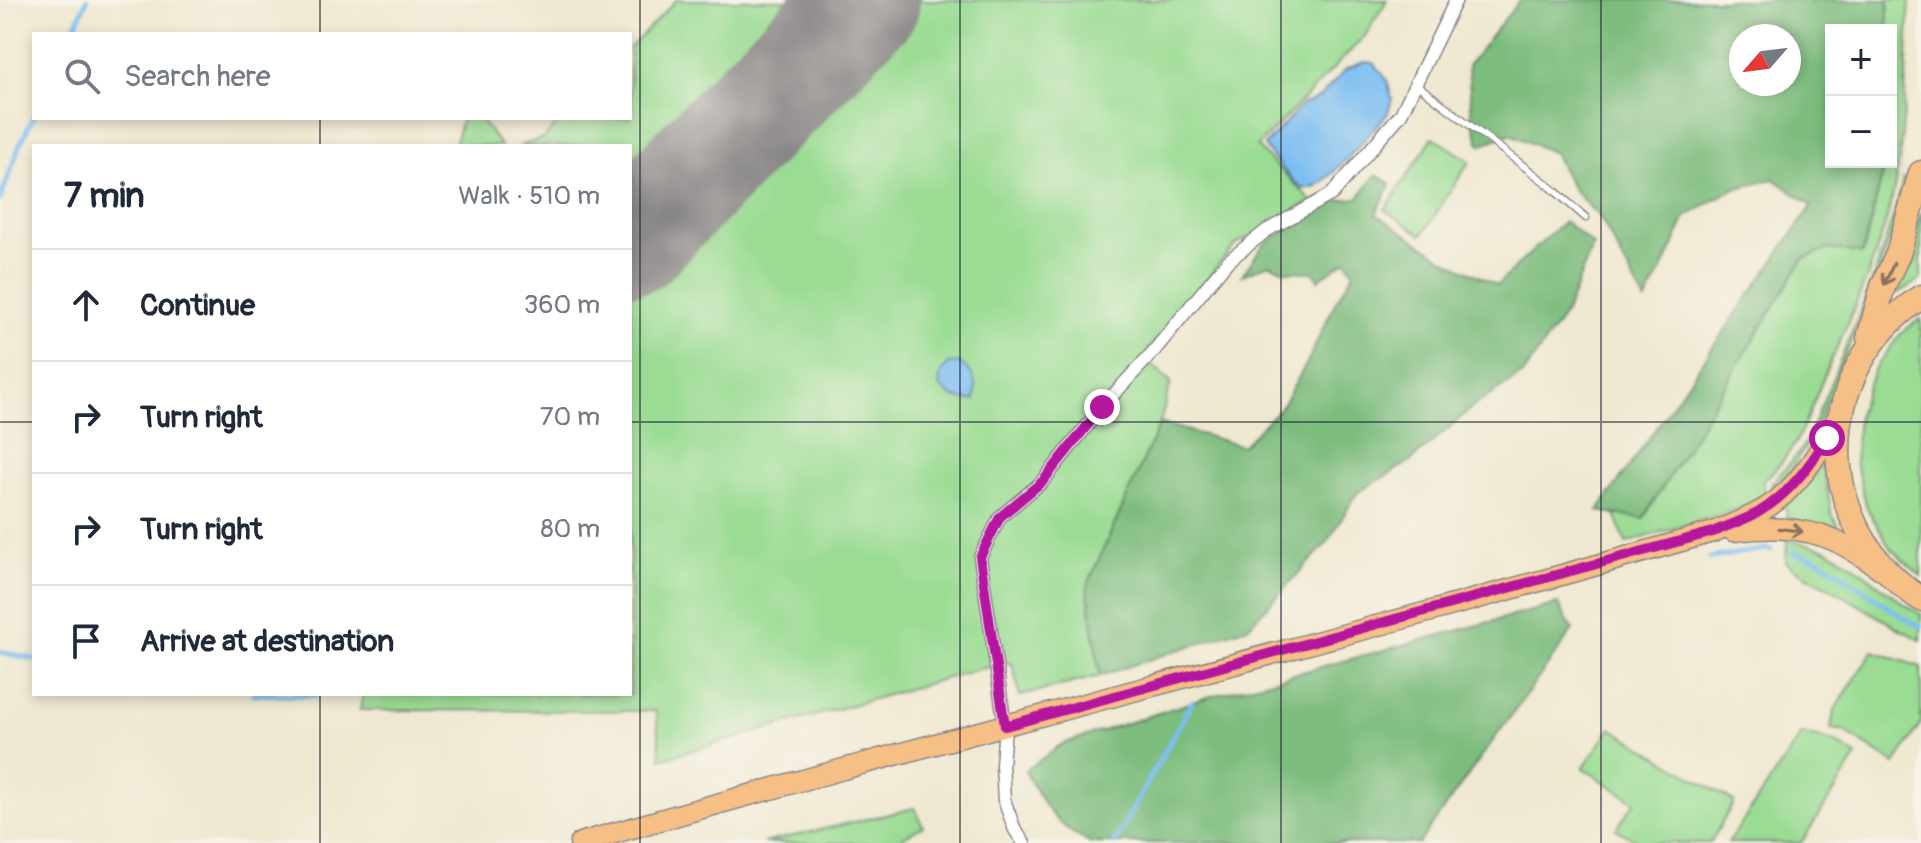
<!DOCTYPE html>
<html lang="en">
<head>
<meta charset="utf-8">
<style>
  :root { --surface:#fff; --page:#f2f2f3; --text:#1f2937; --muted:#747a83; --line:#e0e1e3 }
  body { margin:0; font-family:Pangolin,sans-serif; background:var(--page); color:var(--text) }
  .controls { position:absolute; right:24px; top:24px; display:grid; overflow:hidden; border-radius:0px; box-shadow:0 4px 12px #0003 }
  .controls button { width:72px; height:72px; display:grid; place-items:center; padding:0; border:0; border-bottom:2px solid var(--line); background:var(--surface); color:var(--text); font:40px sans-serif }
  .compass { position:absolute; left:1729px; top:24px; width:72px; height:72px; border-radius:50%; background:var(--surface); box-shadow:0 4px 12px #0003; rotate:242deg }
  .stop { position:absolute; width:24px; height:24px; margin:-18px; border:6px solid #b5179e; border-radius:50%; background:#fff }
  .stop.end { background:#b5179e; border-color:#fff; box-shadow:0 2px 8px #0008 }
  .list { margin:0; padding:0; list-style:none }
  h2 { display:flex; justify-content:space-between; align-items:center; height:104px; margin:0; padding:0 32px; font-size:34px }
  h2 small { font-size:26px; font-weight:400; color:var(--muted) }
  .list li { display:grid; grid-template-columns:52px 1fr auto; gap:24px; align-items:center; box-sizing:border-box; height:112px; padding:0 32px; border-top:2px solid var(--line) }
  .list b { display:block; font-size:30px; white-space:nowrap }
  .list em { font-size:26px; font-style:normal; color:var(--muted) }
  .icon { flex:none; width:44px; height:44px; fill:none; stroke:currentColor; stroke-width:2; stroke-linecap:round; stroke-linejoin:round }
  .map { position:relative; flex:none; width:1921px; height:843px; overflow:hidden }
  .search { position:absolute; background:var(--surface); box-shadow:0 4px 12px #0003; left:32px; top:32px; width:600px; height:88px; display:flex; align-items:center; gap:20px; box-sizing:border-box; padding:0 28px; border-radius:0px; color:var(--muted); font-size:30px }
  .panel { position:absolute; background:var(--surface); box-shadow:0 4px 12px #0003; left:32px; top:144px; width:600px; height:552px; border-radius:0px }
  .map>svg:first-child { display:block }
  .green { fill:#9adc93; stroke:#5e7f67; stroke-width:2 }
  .forest { fill:#7bbc7d; stroke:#4e6f5c; stroke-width:2; fill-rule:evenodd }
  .water { fill:#7cbef2; stroke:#4f7096; stroke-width:2 }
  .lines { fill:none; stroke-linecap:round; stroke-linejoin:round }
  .stream { stroke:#7cbef2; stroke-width:5 }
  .runway { stroke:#888586; stroke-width:112 }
  .lane-casing { stroke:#888586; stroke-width:9 }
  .street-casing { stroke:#888586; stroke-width:15 }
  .primary-casing { stroke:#888586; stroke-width:23 }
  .highway-casing { stroke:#888586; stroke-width:27 }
  .lane { stroke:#fff; stroke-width:6 }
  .street { stroke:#fff; stroke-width:12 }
  .primary { stroke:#f5bf86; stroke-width:20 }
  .highway { stroke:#f5bf86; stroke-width:24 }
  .oneway { stroke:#8c7060 }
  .route { stroke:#b5179e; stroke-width:10 }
  .grid { fill:none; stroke:#22223b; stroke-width:2; stroke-opacity:0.55 }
</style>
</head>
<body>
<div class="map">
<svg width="1921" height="843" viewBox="0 0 1921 843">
  <rect width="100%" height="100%" fill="#f7f3e8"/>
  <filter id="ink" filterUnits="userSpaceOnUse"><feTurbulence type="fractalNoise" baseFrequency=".0125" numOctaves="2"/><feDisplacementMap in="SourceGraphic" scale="16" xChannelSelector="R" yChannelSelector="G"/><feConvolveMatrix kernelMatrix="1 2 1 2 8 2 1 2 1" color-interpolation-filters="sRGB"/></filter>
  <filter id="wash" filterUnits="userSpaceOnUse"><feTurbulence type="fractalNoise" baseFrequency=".006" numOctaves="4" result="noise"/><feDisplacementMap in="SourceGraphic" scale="32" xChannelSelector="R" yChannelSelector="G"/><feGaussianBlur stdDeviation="1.8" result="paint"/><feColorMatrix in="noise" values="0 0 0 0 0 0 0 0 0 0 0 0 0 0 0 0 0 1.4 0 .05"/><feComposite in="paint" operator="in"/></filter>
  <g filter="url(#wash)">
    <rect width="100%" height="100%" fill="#efe8d0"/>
    <g class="green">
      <path d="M676 0H1387L1365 36 1257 147 1312 201 1235 245 1148 350 1149 362 1171 382 1160 423 1087 586 1100 676 1020 696 1012 663 979 669 661 759 656 711 360 710 363 694H630V146H519L544 138 563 118H630V48Z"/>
      <path d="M1889 0H1910C1906 63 1906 127 1894 189 1881 252 1852 313 1826 372 1807 416 1801 448 1763 481L1766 494 1745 507 1626 543 1615 514 1644 518 1803 259 1829 249 1863 254 1882 176 1883 162H1891V30H1887Z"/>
      <path d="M462 118H479L501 146H454Z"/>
      <path d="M1433 137 1470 161 1422 235 1385 210Z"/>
      <path d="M1903 179 1907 180C1895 234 1873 286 1853 337 1836 379 1809 462 1772 488L1771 484 1798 454 1809 435C1844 351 1882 268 1903 179Z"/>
      <path d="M1921 213V279L1899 293 1894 292Z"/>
      <path d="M1921 319V576L1891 549 1867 508 1855 462 1858 414 1874 370 1902 332Z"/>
      <path d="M1823 466 1832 515 1841 532 1788 519 1785 506 1811 480 1820 467Z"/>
      <path d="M1787 540C1799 543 1813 544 1825 549 1861 565 1887 596 1921 614V640C1889 625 1860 605 1829 587 1814 579 1799 573 1786 562Z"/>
      <path d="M1873 651 1921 667V723L1895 764 1842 730 1831 729 1834 711Z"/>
      <path d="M1611 728 1734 802 1710 843H1641L1616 829 1635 802 1583 768Z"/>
      <path d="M1802 734 1834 742 1857 756 1801 843H1728Z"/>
      <path d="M915 808 923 826 893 843H763Z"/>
    </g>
    <g class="forest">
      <path d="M1520 0H1889L1887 30H1831V162H1883L1882 176 1862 254 1829 249 1803 259 1643 519 1598 511 1812 206 1774 179 1733 189 1686 217 1664 266 1645 302 1601 219 1572 188 1554 153 1510 134 1480 145 1472 118 1468 65ZM1741 36H1789V84H1741Z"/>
      <path d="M1376 175 1391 184 1376 214 1444 259 1497 285 1564 221 1593 245 1566 312 1523 374 1475 405 1411 461 1357 493 1327 543 1248 627 1100 676 1087 586 1160 423 1242 446 1281 407 1307 363 1335 303 1354 273 1346 260 1318 280 1314 272 1285 271 1269 264 1242 275 1264 244 1333 201 1358 198Z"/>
      <path d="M1558 604 1573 630 1419 843H1090C1054 825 1043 805 1025 771L1062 744 1208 697Z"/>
    </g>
    <g class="water">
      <path d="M1364 62 1374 63 1387 80 1392 99 1388 113 1348 158 1326 179 1316 186 1303 189 1292 180 1264 146 1303 104 1320 97 1346 69Z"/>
      <path d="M960 363C975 374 977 382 975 400 960 401 950 397 939 386L941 372 949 364Z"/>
    </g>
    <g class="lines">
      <g class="stream">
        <path d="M72 34 87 0"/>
        <path d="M0 200 19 147 34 115"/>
        <path d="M1793 552 1820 560 1911 622 1921 626"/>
        <path d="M1710 558 1766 549 1771 550"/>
        <path d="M0 652 34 659"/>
        <path d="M253 694 316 696"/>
        <path d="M1114 843 1192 702"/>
      </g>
      <path class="runway" d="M630 239 864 0"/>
    </g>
  </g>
  <g filter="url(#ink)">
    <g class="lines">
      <g class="lane-casing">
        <path id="lane" d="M1416 84 1546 183 1586 218"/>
      </g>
      <g class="street-casing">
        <path id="street" d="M1024 843 1015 830 1004 800 1002 765 1005 726 980 557 1000 517 1043 481 1102 407 1153 352 1227 262 1266 231 1332 194 1401 114 1456 0"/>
      </g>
      <g class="primary-casing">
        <g id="primary">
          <path d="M1733 531C1768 527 1800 526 1833 540 1852 548 1869 562 1887 573"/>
          <path d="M580 843C956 734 1337 641 1713 532 1727 526 1741 521 1755 514 1795 495 1820 452 1840 413"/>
        </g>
      </g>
      <g class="highway-casing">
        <g id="highway">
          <path d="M1921 297C1811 370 1810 526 1921 599"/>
          <path d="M1869 338 1883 286 1898 254 1921 173"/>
        </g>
      </g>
      <use href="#lane" class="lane"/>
      <use href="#street" class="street"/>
      <use href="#primary" class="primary"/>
      <use href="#highway" class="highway"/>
    </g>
    <defs><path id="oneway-shaft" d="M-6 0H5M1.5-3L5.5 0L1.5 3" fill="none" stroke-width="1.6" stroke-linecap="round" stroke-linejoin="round" transform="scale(2)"/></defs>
    <g class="oneway">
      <use href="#oneway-shaft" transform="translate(1889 274) rotate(114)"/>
      <use href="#oneway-shaft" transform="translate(1791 530) rotate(8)"/>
    </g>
  </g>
  <g class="lines" filter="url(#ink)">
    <path class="route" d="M1102 407 1043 481 1000 517 980 557 1005 726 1713 532C1728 525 1745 520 1759 512 1789 494 1809 467 1827 438"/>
  </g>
  <path class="grid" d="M320 0V34M640 0V843M960 0V843M1281 0V843M1601 0V843M320 118V146M0 422H34M630 422H1921M320 694V843"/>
</svg>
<div class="controls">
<button>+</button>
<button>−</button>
</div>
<svg class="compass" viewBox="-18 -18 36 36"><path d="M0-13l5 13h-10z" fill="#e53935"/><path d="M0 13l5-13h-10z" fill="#747a83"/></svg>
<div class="stop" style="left:1827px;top:438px"></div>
<div class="stop end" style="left:1102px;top:407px"></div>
<div class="search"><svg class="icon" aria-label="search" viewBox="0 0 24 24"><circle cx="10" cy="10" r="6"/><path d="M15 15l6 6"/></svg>Search here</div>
<section class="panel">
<h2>7 min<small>Walk · 510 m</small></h2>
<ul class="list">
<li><svg class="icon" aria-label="ahead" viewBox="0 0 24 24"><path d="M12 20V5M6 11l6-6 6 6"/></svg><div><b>Continue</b></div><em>360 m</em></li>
<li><svg class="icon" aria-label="right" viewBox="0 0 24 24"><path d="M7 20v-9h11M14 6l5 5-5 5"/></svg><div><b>Turn right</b></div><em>70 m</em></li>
<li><svg class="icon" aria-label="right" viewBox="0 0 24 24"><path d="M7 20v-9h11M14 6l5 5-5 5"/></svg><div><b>Turn right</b></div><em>80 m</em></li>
<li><svg class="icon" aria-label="arrive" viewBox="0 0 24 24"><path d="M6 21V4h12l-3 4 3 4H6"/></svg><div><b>Arrive at destination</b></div></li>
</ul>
</section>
</div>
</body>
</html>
